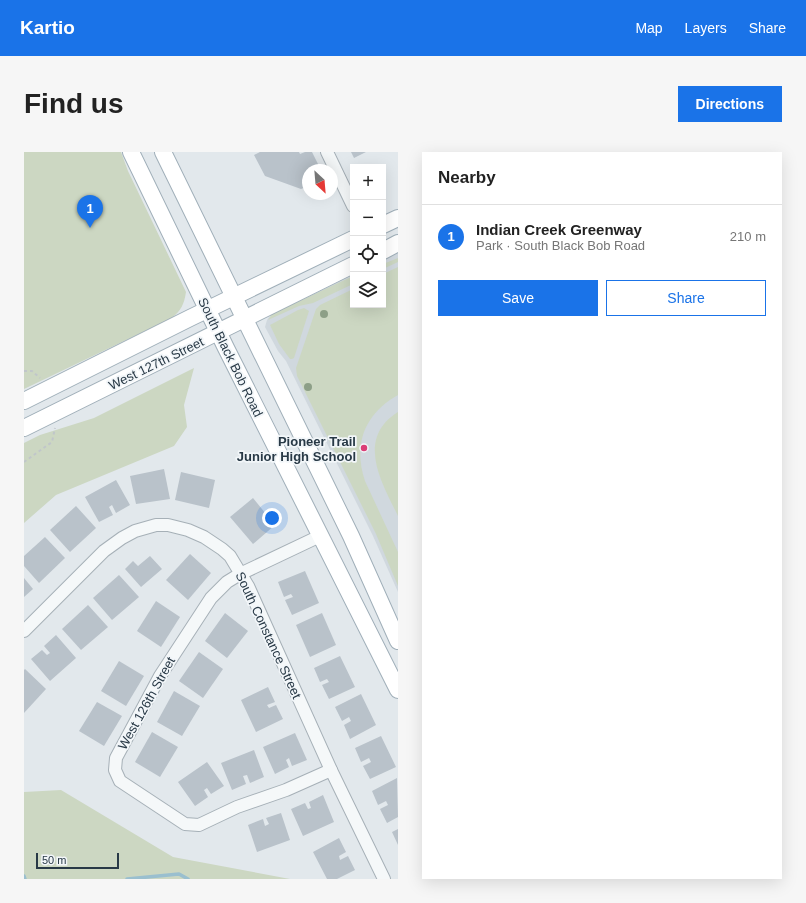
<!DOCTYPE html>
<html lang="en">
<head>
<meta charset="utf-8">
<style>
  :root { --surface:#fff; --page:#f6f6f6; --text:#222; --muted:#767676; --line:#e0e0e0; --accent:#1a73e8 }
  body { margin:0; font-family:Helvetica,sans-serif; background:var(--page); color:var(--text) }
  .controls { position:absolute; right:12px; top:12px; display:grid; overflow:hidden; border-radius:0px; box-shadow:0 4px 16px #0002 }
  .controls button { width:36px; height:36px; display:grid; place-items:center; padding:0; border:0; border-bottom:1px solid var(--line); background:var(--surface); color:var(--text); font:20px sans-serif }
  .compass { position:absolute; left:278px; top:12px; width:36px; height:36px; border-radius:50%; background:var(--surface); box-shadow:0 4px 16px #0002; rotate:154deg }
  .scale { position:absolute; left:12px; bottom:10px; width:83px; box-sizing:border-box; padding-left:4px; border:2px solid #283946; border-top:0; font-size:11px; line-height:14px; white-space:nowrap; color:#283946; -webkit-text-stroke:3px #f2f6f9; paint-order:stroke }
  .you { position:absolute; left:248px; top:366px; width:14px; height:14px; margin:-10px; border:3px solid #fff; border-radius:50%; background:#1a73e8; box-shadow:0 0 0 6px #1a73e833 }
  .badge { display:grid; place-items:center; width:26px; height:26px; border-radius:50%; background:var(--accent); color:#fff; font-size:13px; font-weight:700 }
  .pin { position:absolute; translate:-50% -33px; filter:drop-shadow(0 1px 2px #0008) }
  .pin::after { content:''; position:absolute; top:21px; width:14px; height:12px; background:inherit; clip-path:polygon(0 0,100% 0,50% 100%) }
  .list { margin:0; padding:0; list-style:none }
  h2 { display:flex; justify-content:space-between; align-items:center; height:52px; margin:0; padding:0 16px; font-size:17px }
  h2 small { font-size:13px; font-weight:400; color:var(--muted) }
  .list li { display:grid; grid-template-columns:26px 1fr auto; gap:12px; align-items:center; box-sizing:border-box; height:64px; padding:0 16px; border-top:1px solid var(--line) }
  .list b { display:block; font-size:15px; white-space:nowrap }
  .list p { margin:0; font-size:13px; white-space:nowrap; color:var(--muted) }
  .list em { font-size:13px; font-style:normal; color:var(--muted) }
  .actions { display:flex; gap:8px; padding:12px 16px }
  .actions a { flex:1; padding:9px 0; border:1px solid var(--accent); border-radius:0px; text-align:center; font-size:14px; color:var(--accent) }
  .actions .main { background:var(--accent); color:#fff }
  .icon { flex:none; width:22px; height:22px; fill:none; stroke:currentColor; stroke-width:2; stroke-linecap:round; stroke-linejoin:round }
  .map { position:relative; flex:none; width:374px; height:727px; overflow:hidden; border-radius:0px }
  header { display:flex; align-items:center; gap:24px; box-sizing:border-box; height:56px; padding:0 20px; background:var(--accent); color:#fff }
  header strong { font-size:19px }
  nav { display:flex; gap:22px; margin-inline-start:auto; font-size:14px }
  .intro { display:flex; align-items:center; justify-content:space-between; box-sizing:border-box; height:96px; padding:0 24px }
  h1 { margin:0; font-size:28px }
  .button { padding:10px 18px; border-radius:0px; background:var(--accent); color:#fff; font-size:14px; font-weight:700 }
  main { display:flex; gap:24px; padding:0 24px }
  aside { flex:1; background:var(--surface); border-radius:0px; box-shadow:0 4px 16px #0002 }
  .map>svg:first-child { display:block }
  .built { fill:#d0d8de }
  .green { fill:#ccd7c2 }
  .lines { fill:none; stroke-linecap:round; stroke-linejoin:round }
  .stream { stroke:#9abfcf; stroke-width:3.5 }
  .building { fill:#b9c2ca }
  .minor-casing { stroke:#a6b0b7; stroke-width:14 }
  .major-casing { stroke:#a0afb9; stroke-width:18 }
  .path { stroke:#c0c6ca; stroke-width:2; stroke-dasharray:3 3; stroke-linecap:butt }
  .minor { stroke:#f5f8f9; stroke-width:12 }
  .major { stroke:#fff; stroke-width:16 }
  .tree { fill:#8d9f87 }
  .poi-dot { fill:#db3d76; stroke:#f2f6f9; stroke-width:1.5 }
  .labels { text-anchor:middle; stroke-width:3.5; stroke-linejoin:round; paint-order:stroke }
  .street-label { font-size:13px; fill:#283946; stroke:#f2f6f9 }
  .poi-label { font-size:13px; font-weight:bold; fill:#283946; stroke:#f2f6f9; text-anchor:end }
</style>
</head>
<body>
<header>
<strong>Kartio</strong>
<nav><a>Map</a><a>Layers</a><a>Share</a></nav>
</header>
<div class="intro"><h1>Find us</h1><a class="button">Directions</a></div>
<main>
<div class="map">
<svg width="374" height="727" viewBox="0 0 374 727">
  <rect width="100%" height="100%" fill="#e2e8ec"/>
  <path class="built" d="M374 101V440L349 384 262 209 254 199 241 175 243 168 245 165 329 123V153H359V108Z"/>
  <g class="green">
    <path d="M0 0H97L104 19 162 140C160 153 157 158 148 166L0 237Z"/>
    <path d="M374 106V110L359 117V112Z"/>
    <path d="M374 115V243C340 262 329 293 341 329L374 400V434L352 382 273 224 272 216 292 157 296 153 329 137V153H359V122Z"/>
    <path d="M329 124V132L289 151 275 154 244 168 248 162Z"/>
    <path d="M280 156 285 159 270 206 268 207H266L255 192 246 173 274 158Z"/>
    <path d="M170 216 160 253 163 275 150 294 32 343 0 371V291L16 283 70 266Z"/>
    <path d="M374 260V364C358 331 331 287 374 260Z"/>
    <path d="M37 638 149 705 266 727H0V640Z"/>
  </g>
  <g class="lines">
    <g class="stream">
      <path d="M0 724 1 727"/>
      <path d="M103 727 155 722 164 727"/>
    </g>
  </g>
  <g class="building">
    <path d="M236 0H275L276 2 281 0H288L297 18H284V34L277 37 241 24 230 3Z"/>
    <path d="M327 0H342L330 6Z"/>
    <path d="M140 317 146 347 112 352 106 324Z"/>
    <path d="M157 320 191 328 185 356 151 348Z"/>
    <path d="M92 328 106 353 92 361 88 353 85 355 89 363 75 370 61 345Z"/>
    <path d="M229 346 251 373 229 392 206 365Z"/>
    <path d="M52 354 72 376 46 400 26 378Z"/>
    <path d="M21 385 41 406 15 431 0 414V404Z"/>
    <path d="M166 402 187 421 164 448 142 428Z"/>
    <path d="M126 404 138 417 117 435 101 417 109 409 114 414Z"/>
    <path d="M281 419 295 451 268 463 261 448 269 445 267 442 260 445 254 430Z"/>
    <path d="M95 423 115 445 88 468 69 446Z"/>
    <path d="M0 426 9 437 0 445Z"/>
    <path d="M132 449 156 465 137 495 113 479Z"/>
    <path d="M64 453 84 475 57 498 38 477Z"/>
    <path d="M201 461 224 479 203 506 181 489Z"/>
    <path d="M298 461 312 493 286 505 272 473Z"/>
    <path d="M32 483 52 506 26 529 7 507 18 498 23 503 26 501 20 494Z"/>
    <path d="M175 500 199 517 179 546 155 529Z"/>
    <path d="M316 504 331 535 305 547 298 533 305 530 303 527 296 530 290 516Z"/>
    <path d="M95 509 120 524 102 554 77 539Z"/>
    <path d="M1 517 22 537 0 561V518Z"/>
    <path d="M244 535 251 550 243 553 245 556 252 553 259 567 232 580 217 548Z"/>
    <path d="M150 539 176 554 158 584 133 570Z"/>
    <path d="M337 542 352 573 326 587 320 573 327 569 325 565 318 569 311 555Z"/>
    <path d="M73 550 98 564 80 594 55 579Z"/>
    <path d="M128 580 154 595 136 625 111 610Z"/>
    <path d="M271 581 283 608 268 614 265 606 262 608 265 615 251 622 239 595Z"/>
    <path d="M357 584 372 615 346 627 339 614 347 610 345 606 337 610 331 596Z"/>
    <path d="M230 598 240 625 226 631 223 623 219 624 222 632 208 638 197 611Z"/>
    <path d="M183 610 200 634 187 642 183 636 180 638 184 645 171 654 154 630Z"/>
    <path d="M373 626 374 665 363 671 356 657 364 653 362 649 354 653 348 639Z"/>
    <path d="M299 643 310 670 279 684 267 657 281 651 284 657 287 656 285 650Z"/>
    <path d="M257 661 266 688 233 700 224 673 239 667 241 674 245 672 242 666Z"/>
    <path d="M374 677V693L368 680Z"/>
    <path d="M315 686 322 700 315 704 316 708 324 704 331 718 313 727H303L289 700Z"/>
  </g>
  <g class="lines">
    <g class="minor-casing">
      <g id="minor">
        <path d="M303 0 329 54"/>
        <path d="M296 384 216 422 203 430 187 446 136 524 92 606 91 618 96 629 161 672 175 673 213 655 262 638 307 618"/>
        <path d="M0 479 80 399 98 386 111 379 132 373H144L164 378 180 385 198 397 206 404 224 434 307 618 360 727"/>
      </g>
    </g>
    <g class="major-casing">
      <g id="major">
        <path d="M107 0 202 196 374 538"/>
        <path d="M139 0 327 384 374 489"/>
        <path d="M359 73 374 66"/>
        <path d="M359 99 374 91"/>
        <path d="M0 249 166 166 329 87"/>
        <path d="M0 276 329 113"/>
      </g>
    </g>
    <g class="path">
      <path d="M0 219H8L16 226"/>
      <path d="M0 310 28 290 31 276"/>
    </g>
    <use href="#minor" class="minor"/>
    <use href="#major" class="major"/>
  </g>
  <g class="tree">
    <circle cx="300" cy="162" r="4"/>
    <circle cx="284" cy="235" r="4"/>
  </g>
  <circle class="poi-dot" cx="340" cy="296" r="4"/>
  <g class="labels">
    <g class="street-label">
      <text transform="translate(207 205) rotate(64)" y="5">South Black Bob Road</text>
      <text transform="translate(132 211) rotate(-26)" y="5">West 127th Street</text>
      <text transform="translate(245 483) rotate(65)" y="5">South Constance Street</text>
      <text transform="translate(122 551) rotate(-61)" y="5">West 126th Street</text>
    </g>
    <g class="poi-label">
      <text x="332" y="294">Pioneer Trail<tspan x="332" dy="15">Junior High School</tspan></text>
    </g>
  </g>
</svg>
<div class="controls">
<button>+</button>
<button>−</button>
<button><svg class="icon" aria-label="locate" viewBox="0 0 24 24"><circle cx="12" cy="12" r="6"/><path d="M12 2v4M12 18v4M2 12h4M18 12h4"/></svg></button>
<button><svg class="icon" aria-label="layers" viewBox="0 0 24 24"><path d="M12 4l9 5-9 5-9-5zM3 14l9 5 9-5"/></svg></button>
</div>
<svg class="compass" viewBox="-18 -18 36 36"><path d="M0-13l5 13h-10z" fill="#e53935"/><path d="M0 13l5-13h-10z" fill="#767676"/></svg>
<div class="scale">50 m</div>
<div class="you"></div>
<div class="pin badge" style="left:66px;top:76px">1</div>
</div>
<aside>
<h2>Nearby<small></small></h2>
<ul class="list">
<li><span class="badge">1</span><div><b>Indian Creek Greenway</b><p>Park · South Black Bob Road</p></div><em>210 m</em></li>
</ul>
<div class="actions"><a class="main">Save</a><a>Share</a></div>
</aside>
</main>
</body>
</html>
